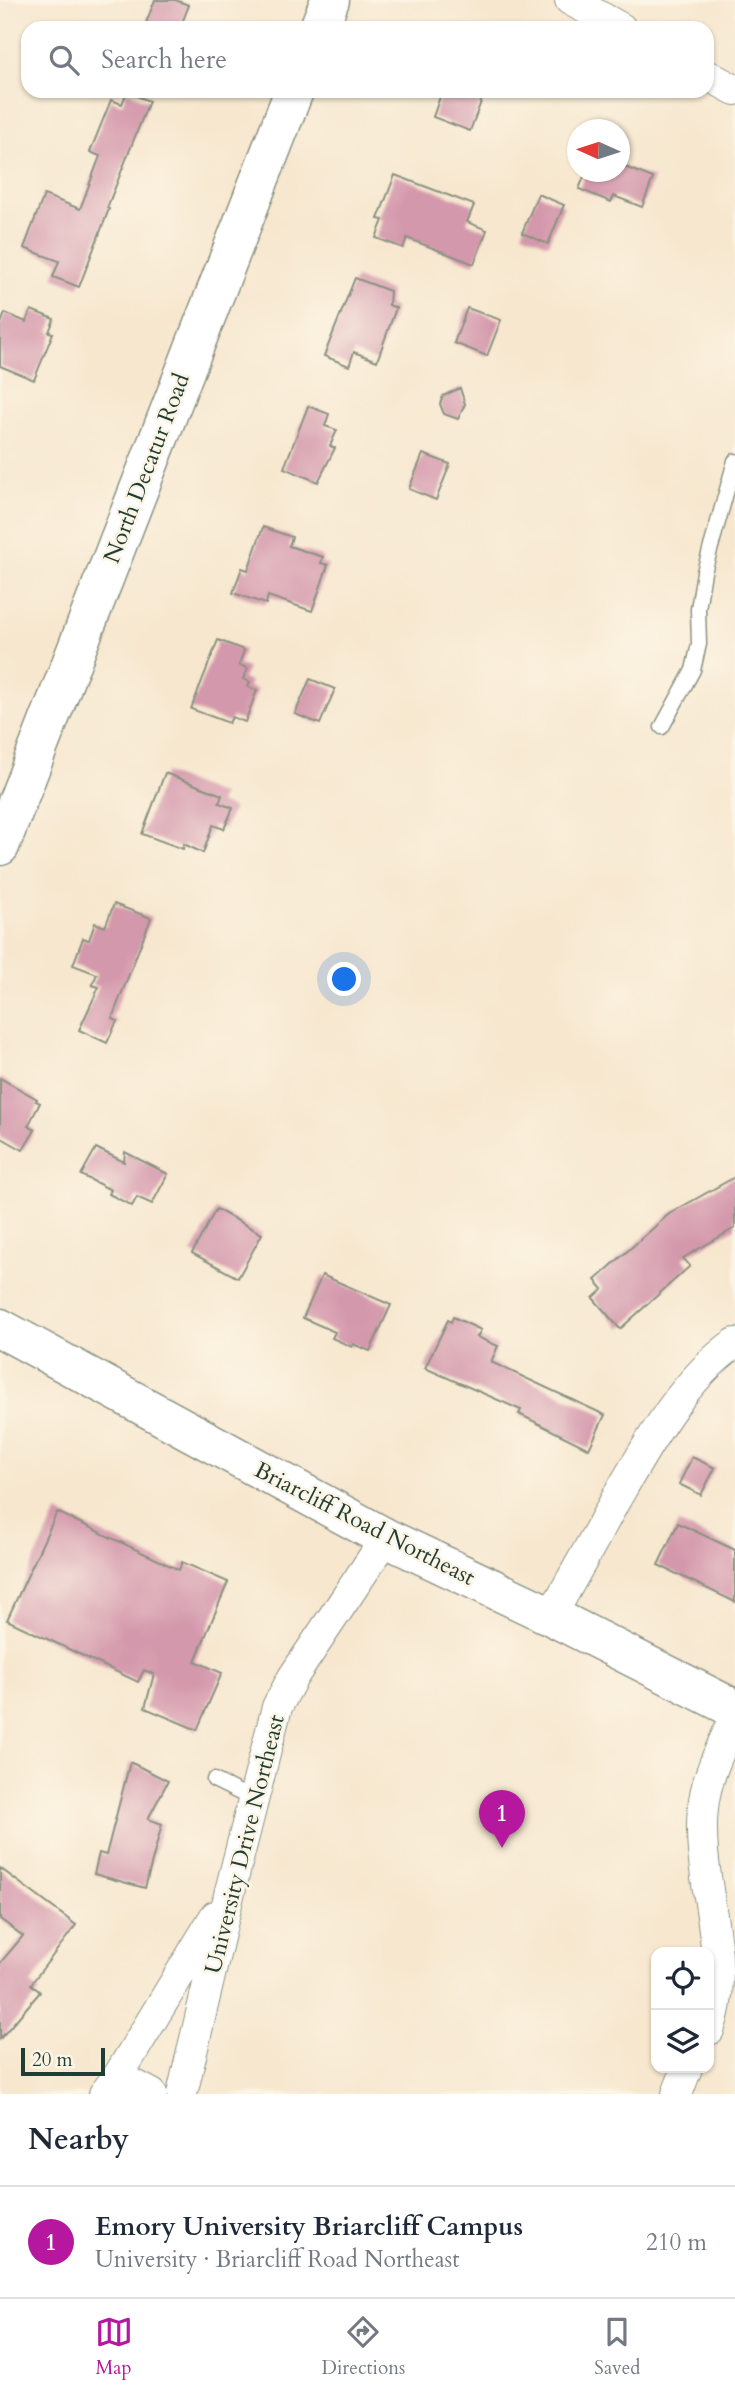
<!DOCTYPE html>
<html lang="en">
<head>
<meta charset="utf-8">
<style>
  :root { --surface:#fff; --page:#f2f2f3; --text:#1f2937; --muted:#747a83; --line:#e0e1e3; --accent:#b5179e }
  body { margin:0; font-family:Cardo,serif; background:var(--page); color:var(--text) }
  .controls { position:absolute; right:21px; bottom:21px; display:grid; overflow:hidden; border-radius:14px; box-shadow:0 2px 5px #0004 }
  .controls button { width:63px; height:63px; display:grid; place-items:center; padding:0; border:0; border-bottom:2px solid var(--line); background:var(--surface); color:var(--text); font:35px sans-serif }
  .compass { position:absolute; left:567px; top:119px; width:63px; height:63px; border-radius:50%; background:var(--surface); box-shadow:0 2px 5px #0004; rotate:273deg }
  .scale { position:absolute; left:21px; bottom:18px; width:84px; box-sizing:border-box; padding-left:7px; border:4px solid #1f3d34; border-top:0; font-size:19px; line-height:24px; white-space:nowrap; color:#1f3d34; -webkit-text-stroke:5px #fcf5e5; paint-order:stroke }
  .you { position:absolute; left:345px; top:980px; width:24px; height:24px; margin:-18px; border:5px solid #fff; border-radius:50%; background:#1a73e8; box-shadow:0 0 0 10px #1a73e833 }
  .badge { display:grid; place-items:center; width:46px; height:46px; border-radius:50%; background:var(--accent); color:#fff; font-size:23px; font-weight:700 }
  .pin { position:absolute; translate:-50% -58px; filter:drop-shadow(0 2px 4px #0008) }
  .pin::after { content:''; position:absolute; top:37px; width:24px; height:21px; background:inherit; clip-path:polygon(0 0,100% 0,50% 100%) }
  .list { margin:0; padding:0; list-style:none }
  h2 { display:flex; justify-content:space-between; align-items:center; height:91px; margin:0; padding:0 28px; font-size:30px }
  h2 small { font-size:23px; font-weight:400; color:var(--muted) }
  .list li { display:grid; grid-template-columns:46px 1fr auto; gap:21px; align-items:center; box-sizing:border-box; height:112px; padding:0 28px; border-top:2px solid var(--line) }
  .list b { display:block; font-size:26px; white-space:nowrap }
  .list p { margin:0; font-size:23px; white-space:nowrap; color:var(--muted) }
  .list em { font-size:23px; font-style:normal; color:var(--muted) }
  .icon { flex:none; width:38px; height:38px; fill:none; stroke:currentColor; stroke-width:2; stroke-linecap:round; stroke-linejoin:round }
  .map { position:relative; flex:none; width:735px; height:2094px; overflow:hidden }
  .search { position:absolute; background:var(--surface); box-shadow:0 2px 5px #0004; left:21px; right:21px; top:21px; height:77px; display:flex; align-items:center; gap:18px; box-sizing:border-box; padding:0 24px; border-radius:21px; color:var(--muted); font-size:26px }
  .sheet { height:203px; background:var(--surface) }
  nav { display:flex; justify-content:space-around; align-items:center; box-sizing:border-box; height:98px; border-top:2px solid var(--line); background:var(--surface); font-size:19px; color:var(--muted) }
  nav a { display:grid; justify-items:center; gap:4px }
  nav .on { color:var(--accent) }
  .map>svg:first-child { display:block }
  .building { fill:#d498ac }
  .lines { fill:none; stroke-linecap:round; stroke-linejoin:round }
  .lane-casing { stroke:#8b9282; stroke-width:17 }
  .street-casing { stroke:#8b9282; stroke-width:32 }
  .secondary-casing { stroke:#8b9282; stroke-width:41 }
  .lane { stroke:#fff; stroke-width:14 }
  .street { stroke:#fff; stroke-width:30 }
  .secondary { stroke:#fff; stroke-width:38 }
  .labels { text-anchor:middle; stroke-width:5; stroke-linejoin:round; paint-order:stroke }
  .street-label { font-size:23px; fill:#1f3d34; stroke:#fcf5e5 }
</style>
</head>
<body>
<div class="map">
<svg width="735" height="2094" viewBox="0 0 735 2094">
  <rect width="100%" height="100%" fill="#fcf5e5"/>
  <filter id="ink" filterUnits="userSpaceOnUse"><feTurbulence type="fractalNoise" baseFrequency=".0143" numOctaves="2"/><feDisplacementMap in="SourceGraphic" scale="14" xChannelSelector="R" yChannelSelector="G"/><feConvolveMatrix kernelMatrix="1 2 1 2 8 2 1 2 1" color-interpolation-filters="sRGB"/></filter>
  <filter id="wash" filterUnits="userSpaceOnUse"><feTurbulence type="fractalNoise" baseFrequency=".00686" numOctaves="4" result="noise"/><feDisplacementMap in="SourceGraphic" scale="28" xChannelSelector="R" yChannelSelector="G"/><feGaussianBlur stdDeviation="1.57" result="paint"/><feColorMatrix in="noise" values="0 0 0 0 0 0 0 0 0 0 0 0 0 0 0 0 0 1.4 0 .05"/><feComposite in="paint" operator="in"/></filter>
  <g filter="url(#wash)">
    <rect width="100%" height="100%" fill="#f7e7cf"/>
    <g id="blocks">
      <g class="building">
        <path d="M155 0H175L189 5 180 28H144Z"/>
        <path d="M442 91H485L470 131 433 117Z"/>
        <path d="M127 92 149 101 107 208 109 209 79 287 53 277 59 261 24 248 44 195 80 209 100 156 90 152 111 100 122 104Z"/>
        <path d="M620 165 653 178 642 207 614 196 611 202 579 189 586 172H620Z"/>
        <path d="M395 175 474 205 467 222 487 230 474 264 407 238 403 248 376 238 383 220 378 219Z"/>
        <path d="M538 194 564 205 548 244 522 233Z"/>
        <path d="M355 278 390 291 389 305 396 308 377 361 354 352 349 366 324 356Z"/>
        <path d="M467 308 501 320 487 356 454 343Z"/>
        <path d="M31 310 54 319 49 332 53 333 34 380 0 366V326L5 313 26 322Z"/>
        <path d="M460 388 465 404 458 419 444 414 440 404 443 396Z"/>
        <path d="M308 406 329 414 325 426 337 430 330 446 335 448 318 482 284 468Z"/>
        <path d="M423 454 450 464 436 500 409 489Z"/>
        <path d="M263 527 292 537 289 546 323 557 321 563 328 565 312 611 268 596 266 604 233 593 242 568 248 570Z"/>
        <path d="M218 640 244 650 239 665 248 668 243 679 250 682 248 687 257 690 245 722 232 717 229 723 191 709Z"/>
        <path d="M310 679 335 689 320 724 295 714Z"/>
        <path d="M165 773 222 795 219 803 233 808 224 829 213 825 203 853 184 844 183 849 142 834Z"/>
        <path d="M114 904 151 918 112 1018 117 1021 107 1043 79 1030 99 987 92 985 97 974 73 965 83 938 89 940 95 923 105 927Z"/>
        <path d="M0 1078 37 1099 36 1101 40 1103 28 1126 35 1130 23 1150 0 1137Z"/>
        <path d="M96 1148 124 1162 125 1152 168 1174 152 1204 137 1197 132 1206 109 1194 111 1190 81 1175Z"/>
        <path d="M735 1177V1228L683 1258 690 1266 620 1329 593 1298 603 1289 595 1280 669 1214Z"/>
        <path d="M216 1209 262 1234 238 1278 192 1253Z"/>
        <path d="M322 1275 391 1305 370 1351 353 1344 352 1347 332 1338 335 1332 303 1318Z"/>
        <path d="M453 1317 481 1330 477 1337 498 1346 491 1362 605 1415 589 1449 519 1414 521 1410 425 1368 448 1320 451 1322Z"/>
        <path d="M692 1457 715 1468 701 1495 679 1484Z"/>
        <path d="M57 1512 179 1570 182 1562 228 1582 195 1661 222 1673 197 1730 145 1708 154 1674 144 1670 138 1682 7 1620Z"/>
        <path d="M678 1523 735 1550V1602L658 1565Z"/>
        <path d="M130 1762 168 1781 148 1819 162 1824 145 1888 94 1874 99 1853 106 1855Z"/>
        <path d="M0 1868 76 1925 31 1984 40 1992 0 2039V1963L23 1936 0 1919Z"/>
      </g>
    </g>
  </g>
  <g filter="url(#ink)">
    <use href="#blocks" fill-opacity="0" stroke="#8b9282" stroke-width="2"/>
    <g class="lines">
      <g class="lane-casing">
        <g id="lane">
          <path d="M662 727 693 670 699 644 698 609 704 572 735 461"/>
          <path d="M214 1780 252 1799"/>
        </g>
      </g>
      <g class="street-casing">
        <g id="street">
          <path d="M570 0 621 28"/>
          <path d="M707 75 735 90"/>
          <path d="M551 1616C573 1577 595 1538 616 1499 649 1442 681 1382 735 1343"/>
          <path d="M709 2030C735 1963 695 1879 703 1808 706 1776 722 1746 735 1717"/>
          <path d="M118 2076 152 2094"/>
          <path d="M104 2094 118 2076 215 1916"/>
          <path d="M182 2094 230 1891 277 1707 293 1677 386 1538"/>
          <path d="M677 2094 687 2068"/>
        </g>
      </g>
      <g class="secondary-casing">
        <g id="secondary">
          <path d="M319 28 330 0"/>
          <path d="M0 846 294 91"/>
          <path d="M0 1328 386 1538 551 1616 735 1709"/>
        </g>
      </g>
      <use href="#lane" class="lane"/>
      <use href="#street" class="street"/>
      <use href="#secondary" class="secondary"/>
    </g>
  </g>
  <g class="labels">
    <g class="street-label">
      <text transform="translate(146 468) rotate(-69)" y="8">North Decatur Road</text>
      <text transform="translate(365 1523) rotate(27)" y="8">Briarcliff Road Northeast</text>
      <text transform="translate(244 1844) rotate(-76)" y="8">University Drive Northeast</text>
    </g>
  </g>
</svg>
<div class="controls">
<button><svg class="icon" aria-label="locate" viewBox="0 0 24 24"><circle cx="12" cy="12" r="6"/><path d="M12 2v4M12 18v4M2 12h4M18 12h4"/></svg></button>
<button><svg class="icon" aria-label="layers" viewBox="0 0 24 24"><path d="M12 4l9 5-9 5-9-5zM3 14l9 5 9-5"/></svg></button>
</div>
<svg class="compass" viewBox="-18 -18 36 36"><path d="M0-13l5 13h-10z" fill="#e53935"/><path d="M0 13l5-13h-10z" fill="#747a83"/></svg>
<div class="scale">20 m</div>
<div class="you"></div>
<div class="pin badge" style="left:502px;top:1848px">1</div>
<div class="search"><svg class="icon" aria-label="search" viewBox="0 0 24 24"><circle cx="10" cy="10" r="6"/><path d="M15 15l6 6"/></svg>Search here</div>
</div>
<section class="sheet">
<h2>Nearby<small></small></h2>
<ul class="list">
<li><span class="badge">1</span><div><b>Emory University Briarcliff Campus</b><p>University · Briarcliff Road Northeast</p></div><em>210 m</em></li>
</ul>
</section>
<nav>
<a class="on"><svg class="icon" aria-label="map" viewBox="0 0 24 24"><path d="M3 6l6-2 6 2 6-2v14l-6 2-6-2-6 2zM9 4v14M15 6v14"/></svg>Map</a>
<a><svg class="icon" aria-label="directions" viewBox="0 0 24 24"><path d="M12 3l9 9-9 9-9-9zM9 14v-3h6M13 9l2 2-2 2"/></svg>Directions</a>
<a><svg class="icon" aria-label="saved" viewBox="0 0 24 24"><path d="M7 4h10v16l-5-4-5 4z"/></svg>Saved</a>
</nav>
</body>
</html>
